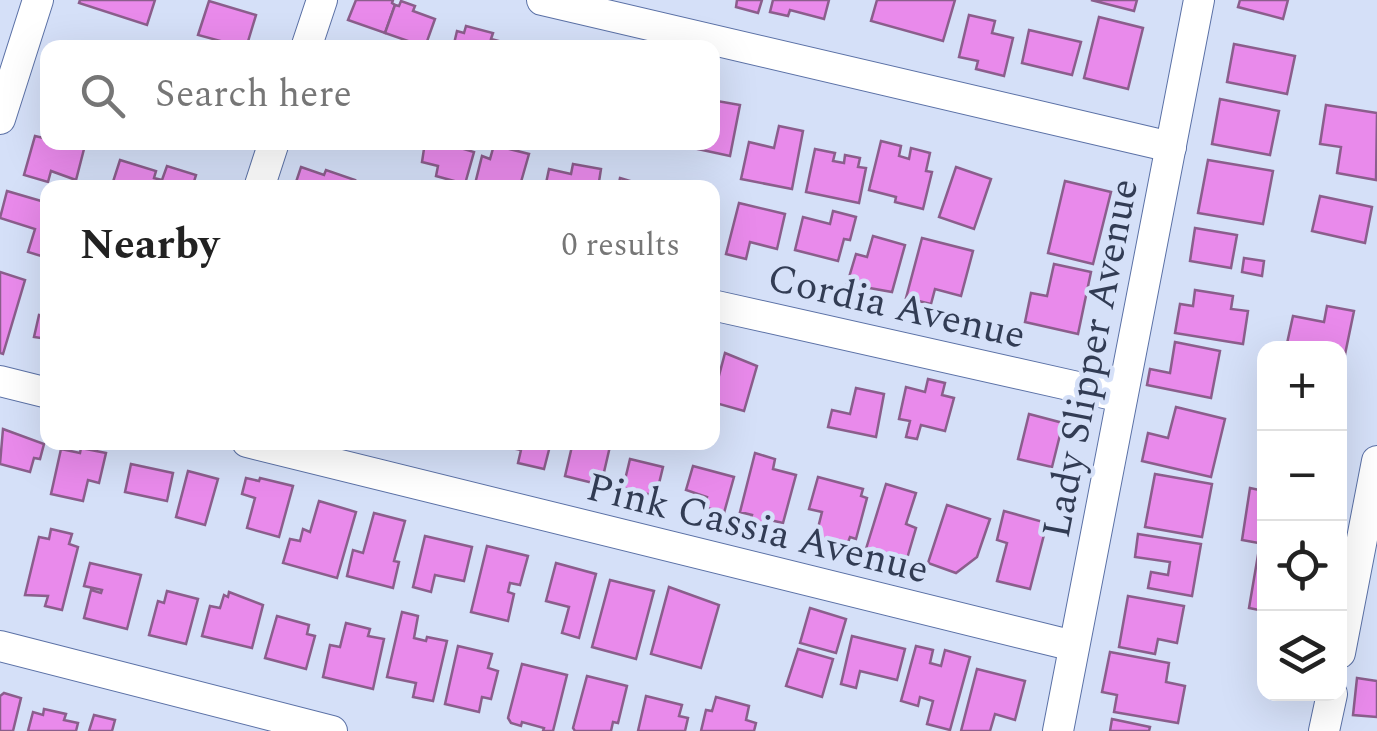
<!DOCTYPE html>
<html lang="en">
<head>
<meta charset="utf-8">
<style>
  :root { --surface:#fff; --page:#f2f2f2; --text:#222; --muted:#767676; --line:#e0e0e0 }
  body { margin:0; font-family:Spectral,serif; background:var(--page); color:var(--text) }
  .controls { position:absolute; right:30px; bottom:30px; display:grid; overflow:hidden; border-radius:20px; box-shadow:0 10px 40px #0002 }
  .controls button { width:90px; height:90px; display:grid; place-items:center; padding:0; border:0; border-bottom:2px solid var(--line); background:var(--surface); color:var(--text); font:50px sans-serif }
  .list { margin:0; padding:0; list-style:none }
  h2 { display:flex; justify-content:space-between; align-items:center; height:130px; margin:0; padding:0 40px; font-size:42px }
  h2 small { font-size:32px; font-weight:400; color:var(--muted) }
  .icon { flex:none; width:55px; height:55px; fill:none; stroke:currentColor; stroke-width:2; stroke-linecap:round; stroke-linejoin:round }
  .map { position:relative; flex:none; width:1377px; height:731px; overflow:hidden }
  .search { position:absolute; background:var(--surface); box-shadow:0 10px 40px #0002; left:40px; top:40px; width:680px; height:110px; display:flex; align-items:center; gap:25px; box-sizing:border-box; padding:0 35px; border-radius:20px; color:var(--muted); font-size:38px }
  .panel { position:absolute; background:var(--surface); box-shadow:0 10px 40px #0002; left:40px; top:180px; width:680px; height:270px; border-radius:20px }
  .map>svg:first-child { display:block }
  .building { fill:#e98aeb; stroke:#8b5e8c; stroke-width:2.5 }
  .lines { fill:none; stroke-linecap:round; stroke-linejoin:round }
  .minor-casing { stroke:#5b71a6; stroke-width:32 }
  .minor { stroke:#fff; stroke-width:30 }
  .labels { text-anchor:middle; stroke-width:9; stroke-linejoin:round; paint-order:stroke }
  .street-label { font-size:40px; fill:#323c54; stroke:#d5e0f8 }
</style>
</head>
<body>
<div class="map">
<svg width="1377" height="731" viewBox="0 0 1377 731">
  <rect width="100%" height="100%" fill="#d5e0f8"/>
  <g class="building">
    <path d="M80 0H155L147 25 79 3Z"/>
    <path d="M356 0H393L392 3 395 5 385 33 348 20Z"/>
    <path d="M737 0H762L758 13 736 7Z"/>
    <path d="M773 0H829L824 19 790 10 788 16 770 12Z"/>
    <path d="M877 0H955L943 41 871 21Z"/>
    <path d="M1091 0H1137L1134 11Z"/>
    <path d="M1240 0H1288L1283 19 1238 7Z"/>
    <path d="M209 1 256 15 246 48 198 35Z"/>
    <path d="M401 1 415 6 413 11 435 19 425 47 385 33 395 5 399 6Z"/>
    <path d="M969 15 995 21 992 33 1013 38 1004 76 976 69 978 61 959 57Z"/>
    <path d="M1099 17 1143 28 1128 89 1084 78Z"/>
    <path d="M466 26 493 33 491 39 506 43 505 48H453L457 31 464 33Z"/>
    <path d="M1029 30 1081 42 1072 75 1022 63Z"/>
    <path d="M1234 44 1295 56 1287 94 1227 82Z"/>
    <path d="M712 94 718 96 717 101 740 105 730 156 693 148 694 142H712Z"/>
    <path d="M1220 99 1279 111 1270 155 1212 144Z"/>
    <path d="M1326 105 1377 113 1376 180 1337 173 1341 147 1320 144Z"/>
    <path d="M779 126 803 131 792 189 741 179 749 142 774 148Z"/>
    <path d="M35 136 48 139V142L84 149 76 180 51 171 48 182 24 175Z"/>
    <path d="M881 141 901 146 899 156 909 159 911 148 930 153 926 171 932 172 923 209 895 202 896 197 869 190Z"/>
    <path d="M425 142H451L450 145 474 152 465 184 436 176 438 166 422 162Z"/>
    <path d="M494 145 529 154 521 182 529 184 528 188H474L482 156 490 159Z"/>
    <path d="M815 149 835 153 833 161 844 163 845 155 860 158 858 167 866 168 859 203 806 192Z"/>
    <path d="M120 160 156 171 154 178 162 180 167 166 196 175 192 188H111Z"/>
    <path d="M1208 160 1273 171 1263 224 1198 213Z"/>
    <path d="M573 164 601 169 598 188H545L549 169 571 174Z"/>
    <path d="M301 167 324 175 326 170 355 180 352 188H294Z"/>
    <path d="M956 167 991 179 974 229 939 217Z"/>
    <path d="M620 178 653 188H618Z"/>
    <path d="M1065 181 1111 192 1093 264 1048 253Z"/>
    <path d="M7 191 48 203V258L28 252 35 229 0 218Z"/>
    <path d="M1320 196 1372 207 1365 243 1312 231Z"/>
    <path d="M739 203 785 214 777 249 750 242 746 259 726 254Z"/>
    <path d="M833 211 856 217 850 240 844 239 838 261 795 250 803 217 830 224Z"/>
    <path d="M1195 228 1237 235 1231 268 1190 261Z"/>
    <path d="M873 236 905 245 892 292 847 284 856 254 867 257Z"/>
    <path d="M922 238 973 251 961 296 935 289 931 304 906 298Z"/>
    <path d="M1244 258 1264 261 1262 276 1242 272Z"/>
    <path d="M1054 264 1091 272 1078 334 1025 322 1031 293 1047 296Z"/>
    <path d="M0 272 25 280 3 354 0 353Z"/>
    <path d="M1195 290 1233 296 1231 309 1248 311 1243 344 1175 333 1180 304 1193 306Z"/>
    <path d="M1327 306 1354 311 1343 364 1340 363V348H1286L1293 316 1324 322Z"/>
    <path d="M39 315 48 317V339L34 337Z"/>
    <path d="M1175 342 1220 351 1211 398 1147 385 1150 369 1170 373Z"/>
    <path d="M725 353 757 366 744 411 712 402Z"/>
    <path d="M928 379 945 383 942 395 954 398 945 431 921 425 917 439 906 437 910 421 899 419 906 387 925 392Z"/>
    <path d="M856 388 884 394 876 437 828 427 832 410 850 414Z"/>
    <path d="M1176 407 1225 419 1211 477 1142 461 1148 433 1168 438Z"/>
    <path d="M1029 414 1063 423 1052 467 1018 459Z"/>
    <path d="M3 429 44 444 40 459 34 458 30 472 0 464Z"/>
    <path d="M499 442H551L544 469 518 463 521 450 498 445Z"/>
    <path d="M573 442H611L601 485 565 476Z"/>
    <path d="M81 448 106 453 99 483 88 480 83 501 51 494 61 449 80 453Z"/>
    <path d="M755 453 775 459 773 469 796 475 783 523 770 520 768 526 750 521 752 515 740 512Z"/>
    <path d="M630 459 663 467 656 496 623 488Z"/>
    <path d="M131 464 173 473 167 501 125 492Z"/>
    <path d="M693 466 734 477 724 513 704 507 707 497 686 490Z"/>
    <path d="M188 471 218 479 205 525 176 517Z"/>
    <path d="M1155 474 1212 484 1202 537 1145 527Z"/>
    <path d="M818 477 863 489 861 496 867 498 856 539 850 537 847 545 816 536 822 512 809 509Z"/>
    <path d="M246 478 259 481 260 478 293 486 279 537 247 528 255 498 242 494Z"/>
    <path d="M886 484 916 493 906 524 916 528 906 562 866 549Z"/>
    <path d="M1250 488 1264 491V544L1242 540Z"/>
    <path d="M319 501 356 512 337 578 283 563 290 539 300 541 303 529 310 532Z"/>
    <path d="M947 505 990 519 977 557 956 573 928 563Z"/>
    <path d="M1004 511 1047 523 1030 589 997 581 1007 543 997 540Z"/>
    <path d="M374 513 405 521 394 561 399 562 393 588 347 576 353 550 363 553Z"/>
    <path d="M51 529 72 534 69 544 78 547 62 610 45 606 48 596 25 595 39 537 49 539Z"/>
    <path d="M1138 534 1201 544 1192 596 1148 588 1151 572 1168 575 1170 562 1135 557Z"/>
    <path d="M425 536 472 547 464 581 435 575 431 592 413 587Z"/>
    <path d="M487 546 528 556 520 585 510 583 508 592 514 594 508 621 471 612Z"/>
    <path d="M1258 555 1264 556V611L1249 608Z"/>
    <path d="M90 563 141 575 127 629 84 618 91 590 101 593 102 590 84 586Z"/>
    <path d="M556 563 596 574 579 638 562 633 569 607 546 601Z"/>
    <path d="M610 580 654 591 636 659 592 647Z"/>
    <path d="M669 587 719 605 701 668 651 654Z"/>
    <path d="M167 591 198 599 186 644 149 635 158 601 164 603Z"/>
    <path d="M229 592 263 605 252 648 202 636 210 606 220 608 224 595 228 597Z"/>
    <path d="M1128 596 1184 606 1177 643 1158 639 1155 654 1119 647Z"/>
    <path d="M810 608 846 619 836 653 800 643Z"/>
    <path d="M402 612 418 616 414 638 426 641 427 637 447 641 433 701 413 697 416 683 387 677Z"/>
    <path d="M277 616 309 625 307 634 315 636 306 669 265 658Z"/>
    <path d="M346 623 370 629 368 636 384 639 373 689 323 677 330 645 340 647Z"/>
    <path d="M852 636 905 649 897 680 860 671 856 688 841 684Z"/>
    <path d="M458 646 492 654 488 668 498 671 491 699 482 697 479 712 445 704Z"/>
    <path d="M916 646 933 650 930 663 941 666 945 650 970 657 950 730 927 724 933 701 920 697 918 706 901 701Z"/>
    <path d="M798 649 833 659 822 697 786 686Z"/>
    <path d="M1110 652 1169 663 1166 682 1185 686 1178 723 1114 712 1117 695 1102 692Z"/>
    <path d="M522 664 567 675 553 731H543L544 728 522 722 521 726 511 723 508 718Z"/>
    <path d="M977 669 1025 681 1015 720 995 714 990 731H961Z"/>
    <path d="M587 676 627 686 618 723 613 722 611 731H575L573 728Z"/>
    <path d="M1357 678 1377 681V717L1353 715Z"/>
    <path d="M4 693 21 698 13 731H0V696Z"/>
    <path d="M646 696 682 705 679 716 688 718 685 731H638Z"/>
    <path d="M716 697 749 706 746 720 756 723 754 731H701L706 710 712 711Z"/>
    <path d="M44 709 66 714 64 720 78 723 76 731H28L33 712 43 715Z"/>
    <path d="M94 715 115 720 112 731H89Z"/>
    <path d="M1112 719 1150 727 1149 731H1110Z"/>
  </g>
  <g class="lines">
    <g class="minor-casing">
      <g id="minor">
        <path d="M542 0 1171 147"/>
        <path d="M306 48 322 0"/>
        <path d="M0 119 38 0"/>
        <path d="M259 188 274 142"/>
        <path d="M712 305 1122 397"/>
        <path d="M0 381 48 393"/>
        <path d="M247 442 1074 646"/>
        <path d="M0 646 332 731"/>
        <path d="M1340 653 1377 461"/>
        <path d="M1058 731 1199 0"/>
        <path d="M1324 731 1332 694"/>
      </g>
    </g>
    <use href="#minor" class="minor"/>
  </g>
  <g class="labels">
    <g class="street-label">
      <text transform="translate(897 305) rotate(13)" y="14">Cordia Avenue</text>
      <text transform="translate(1089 358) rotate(-79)" y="14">Lady Slipper Avenue</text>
      <text transform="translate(758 527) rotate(14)" y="14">Pink Cassia Avenue</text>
    </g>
  </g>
</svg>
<div class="controls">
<button>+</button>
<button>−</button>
<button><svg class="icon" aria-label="locate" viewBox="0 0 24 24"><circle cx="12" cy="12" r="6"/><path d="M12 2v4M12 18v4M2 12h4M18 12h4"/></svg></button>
<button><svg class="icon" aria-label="layers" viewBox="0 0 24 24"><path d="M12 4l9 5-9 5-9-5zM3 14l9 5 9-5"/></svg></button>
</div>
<div class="search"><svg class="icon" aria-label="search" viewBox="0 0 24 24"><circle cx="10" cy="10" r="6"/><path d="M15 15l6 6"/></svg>Search here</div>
<section class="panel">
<h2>Nearby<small>0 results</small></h2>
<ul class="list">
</ul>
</section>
</div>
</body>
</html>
